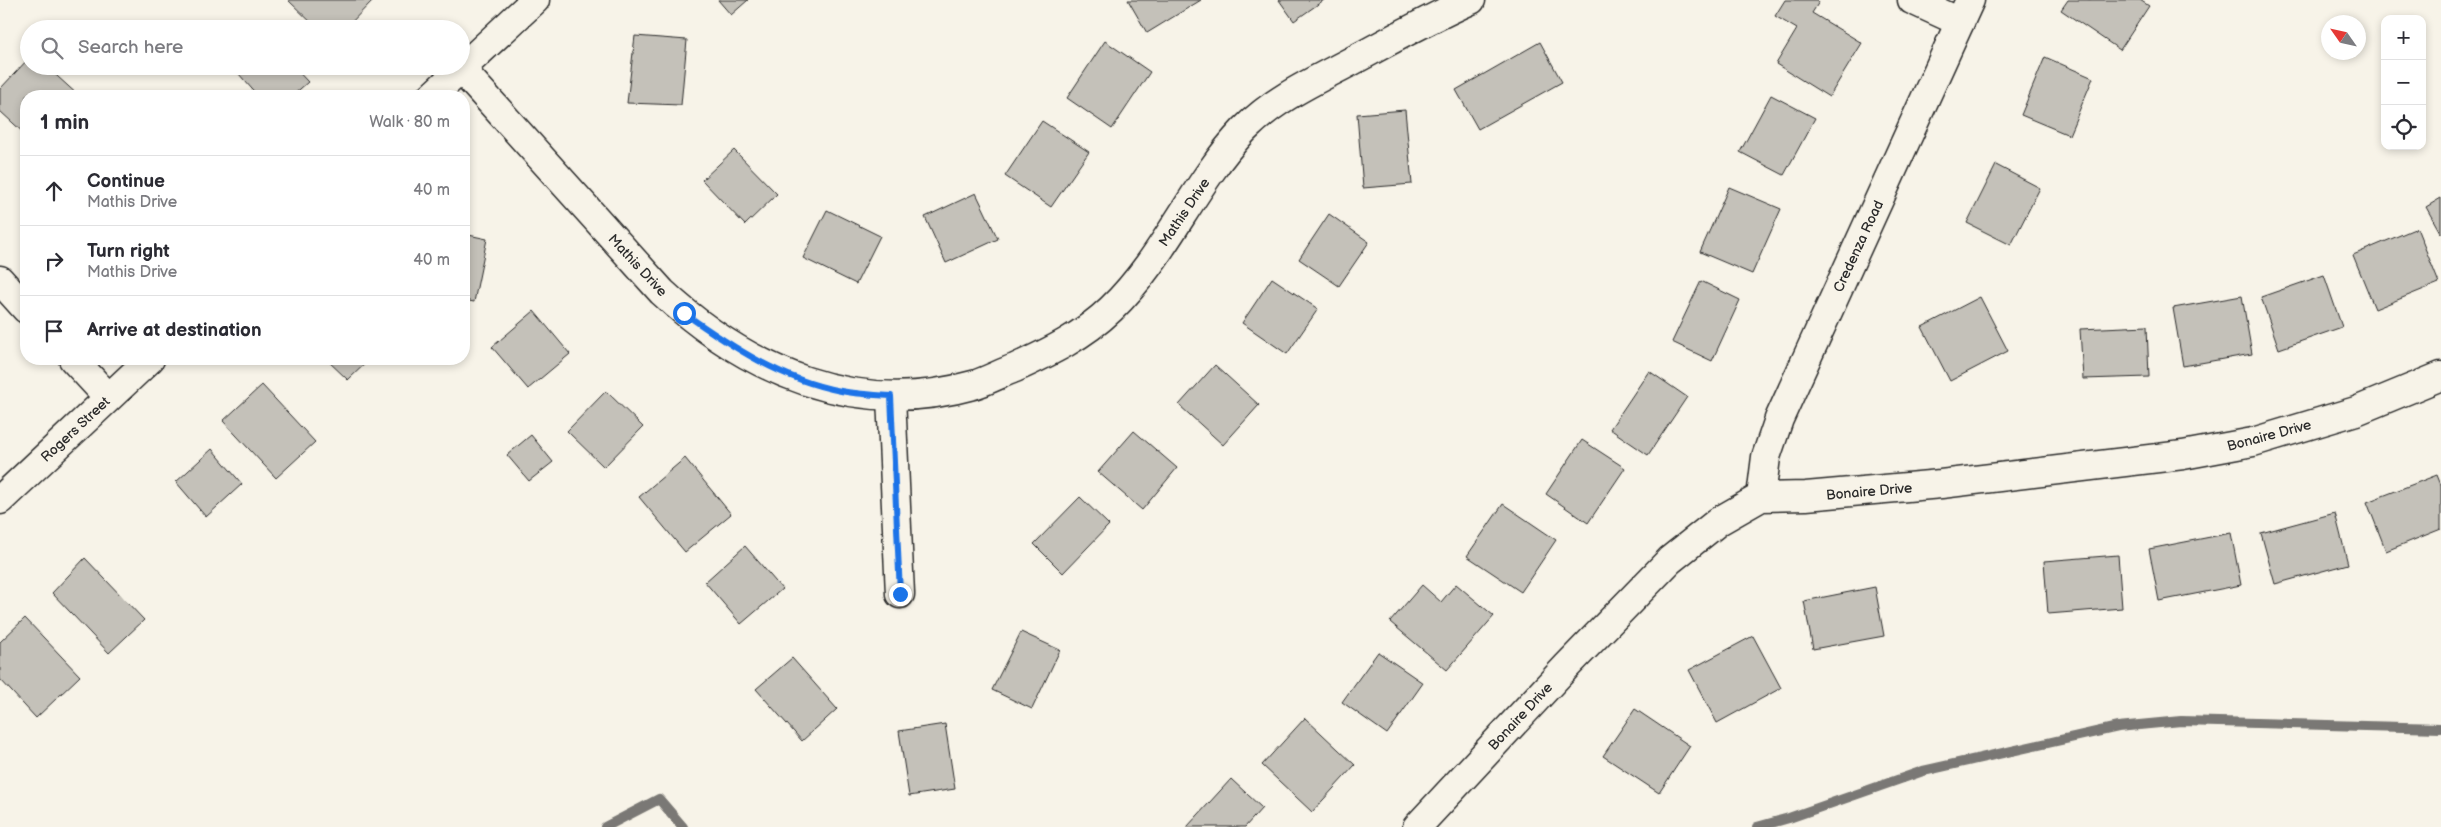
<!DOCTYPE html>
<html lang="en">
<head>
<meta charset="utf-8">
<style>
  :root { --surface:#fff; --page:#f7f7f7; --text:#2b2b33; --muted:#7c7c81; --line:#e1e1e2 }
  body { margin:0; font-family:"Balsamiq Sans",sans-serif; background:var(--page); color:var(--text) }
  .controls { position:absolute; right:15px; top:15px; display:grid; overflow:hidden; border-radius:10px; box-shadow:0 2px 8px #0003 }
  .controls button { width:45px; height:45px; display:grid; place-items:center; padding:0; border:0; border-bottom:1px solid var(--line); background:var(--surface); color:var(--text); font:25px sans-serif }
  .compass { position:absolute; left:2321px; top:15px; width:45px; height:45px; border-radius:50%; background:var(--surface); box-shadow:0 2px 8px #0003; rotate:304deg }
  .stop { position:absolute; width:15px; height:15px; margin:-11px; border:4px solid #1a73e8; border-radius:50%; background:#fff }
  .stop.end { background:#1a73e8; border-color:#fff; box-shadow:0 1px 5px #0008 }
  .list { margin:0; padding:0; list-style:none }
  h2 { display:flex; justify-content:space-between; align-items:center; height:65px; margin:0; padding:0 20px; font-size:21px }
  h2 small { font-size:16px; font-weight:400; color:var(--muted) }
  .list li { display:grid; grid-template-columns:32px 1fr auto; gap:15px; align-items:center; box-sizing:border-box; height:70px; padding:0 20px; border-top:1px solid var(--line) }
  .list b { display:block; font-size:19px; white-space:nowrap }
  .list p { margin:0; font-size:16px; white-space:nowrap; color:var(--muted) }
  .list em { font-size:16px; font-style:normal; color:var(--muted) }
  .icon { flex:none; width:28px; height:28px; fill:none; stroke:currentColor; stroke-width:2; stroke-linecap:round; stroke-linejoin:round }
  .map { position:relative; flex:none; width:2441px; height:827px; overflow:hidden }
  .search { position:absolute; background:var(--surface); box-shadow:0 2px 8px #0003; left:20px; top:20px; width:450px; height:55px; display:flex; align-items:center; gap:12px; box-sizing:border-box; padding:0 18px; border-radius:28px; color:var(--muted); font-size:19px }
  .panel { position:absolute; background:var(--surface); box-shadow:0 2px 8px #0003; left:20px; top:90px; width:450px; height:275px; border-radius:20px }
  .map>svg:first-child { display:block }
  .lines { fill:none; stroke-linecap:round; stroke-linejoin:round }
  .stream { stroke:#7a7874; stroke-width:10 }
  .building { fill:#c4c1b9; stroke:#2b2b2b }
  .minor-casing { stroke:#2b2b2b; stroke-width:31 }
  .minor { stroke:#f7f3e8; stroke-width:28 }
  .route { stroke:#1a73e8; stroke-width:6 }
  .labels { text-anchor:middle; stroke-width:4; stroke-linejoin:round; paint-order:stroke }
  .street-label { font-size:14px; fill:#2b2b2b; stroke:#f7f3e8 }
</style>
</head>
<body>
<div class="map">
<svg width="2441" height="827" viewBox="0 0 2441 827">
  <rect width="100%" height="100%" fill="#f7f3e8"/>
  <filter id="ink" filterUnits="userSpaceOnUse"><feTurbulence type="fractalNoise" baseFrequency=".02" numOctaves="2"/><feDisplacementMap in="SourceGraphic" scale="10" xChannelSelector="R" yChannelSelector="G"/><feConvolveMatrix kernelMatrix="1 2 1 2 8 2 1 2 1" color-interpolation-filters="sRGB"/></filter>
  <g filter="url(#ink)">
    <g class="lines">
      <g class="stream">
        <path d="M605 827 659 799 683 827"/>
        <path d="M1757 827 1789 818 1923 771 2118 727 2181 721 2441 728"/>
      </g>
    </g>
    <g class="building">
      <path d="M288 0H373L345 29H318Z"/>
      <path d="M718 0H748L731 15Z"/>
      <path d="M1128 0H1201L1147 33Z"/>
      <path d="M1279 0H1324L1294 21Z"/>
      <path d="M1785 0H1816L1819 2 1812 13 1862 43 1829 97 1776 64 1797 29 1775 16Z"/>
      <path d="M2068 0H2140L2149 6 2120 50 2061 10Z"/>
      <path d="M635 36 687 40 681 105 627 103Z"/>
      <path d="M1105 41 1150 72 1112 129 1067 98Z"/>
      <path d="M1540 42 1562 82 1478 129 1456 90Z"/>
      <path d="M2045 57 2093 78 2069 135 2021 115Z"/>
      <path d="M29 58V66H46L79 96H26V135L0 111V89Z"/>
      <path d="M232 66H293L308 82 292 96H258Z"/>
      <path d="M1771 95 1815 118 1784 175 1740 152Z"/>
      <path d="M1405 110 1412 184 1363 188 1357 114Z"/>
      <path d="M1042 121 1089 152 1051 207 1005 176Z"/>
      <path d="M734 150 777 194 745 225 702 180Z"/>
      <path d="M1996 165 2040 188 2011 245 1967 223Z"/>
      <path d="M1729 187 1781 209 1752 274 1700 252Z"/>
      <path d="M976 193 998 239 946 263 925 217Z"/>
      <path d="M2441 198V234L2426 207Z"/>
      <path d="M827 210 880 236 856 284 803 258Z"/>
      <path d="M1329 214 1369 242 1339 286 1299 259Z"/>
      <path d="M2417 228 2439 283 2375 309 2353 255Z"/>
      <path d="M464 234 487 239 474 302 464 300Z"/>
      <path d="M2324 275 2342 327 2279 349 2261 297Z"/>
      <path d="M1272 278 1318 309 1287 354 1242 323Z"/>
      <path d="M1701 281 1740 300 1712 361 1672 342Z"/>
      <path d="M2242 296 2252 354 2183 366 2173 308Z"/>
      <path d="M1980 297 2008 351 1950 381 1922 327Z"/>
      <path d="M534 311 570 354 528 389 492 347Z"/>
      <path d="M2147 326 2149 377 2083 379 2080 329Z"/>
      <path d="M326 359H370L348 380Z"/>
      <path d="M1215 365 1259 405 1223 445 1179 405Z"/>
      <path d="M1649 371 1687 397 1648 455 1610 429Z"/>
      <path d="M262 385 315 442 276 478 223 421Z"/>
      <path d="M606 391 643 427 604 467 567 431Z"/>
      <path d="M1134 431 1177 468 1142 510 1098 472Z"/>
      <path d="M531 435 553 462 529 481 507 455Z"/>
      <path d="M1582 440 1625 468 1588 523 1546 494Z"/>
      <path d="M212 449 242 484 206 517 176 482Z"/>
      <path d="M685 458 731 514 685 552 639 497Z"/>
      <path d="M2437 475 2441 485V529L2386 551 2367 502Z"/>
      <path d="M1080 497 1109 525 1063 573 1034 544Z"/>
      <path d="M1503 504 1556 540 1521 592 1467 556Z"/>
      <path d="M2335 513 2348 564 2275 584 2261 533Z"/>
      <path d="M2231 533 2241 585 2159 601 2149 549Z"/>
      <path d="M745 546 782 589 741 624 705 582Z"/>
      <path d="M2118 555 2122 608 2048 614 2044 561Z"/>
      <path d="M85 558 144 620 109 653 52 593Z"/>
      <path d="M1456 584 1494 616 1447 670 1390 622 1422 585 1441 602Z"/>
      <path d="M1875 587 1884 636 1813 649 1804 601Z"/>
      <path d="M25 618 80 676 36 718 0 679V642Z"/>
      <path d="M1021 632 1060 650 1032 709 992 690Z"/>
      <path d="M1753 636 1781 688 1717 723 1689 670Z"/>
      <path d="M1378 652 1423 683 1387 734 1342 702Z"/>
      <path d="M792 658 837 709 802 741 756 689Z"/>
      <path d="M1635 709 1690 746 1659 793 1603 756Z"/>
      <path d="M1305 718 1355 765 1312 812 1262 765Z"/>
      <path d="M945 724 955 789 909 796 899 731Z"/>
      <path d="M1231 779 1262 808 1245 827H1187Z"/>
    </g>
    <g class="lines">
      <g class="minor-casing">
        <g id="minor">
          <path d="M1912 0 1960 22"/>
          <path d="M461 69 662 292C748 372 856 418 973 385 987 381 1001 373 1015 368 1050 352 1083 336 1111 309 1165 257 1193 184 1244 130 1274 99 1314 81 1352 61 1391 40 1430 18 1471 0"/>
          <path d="M432 96 535 0"/>
          <path d="M0 280 26 309"/>
          <path d="M73 359 108 397"/>
          <path d="M891 397 900 594"/>
          <path d="M1761 497 1766 457 1779 419 1970 0"/>
          <path d="M0 500 150 359"/>
          <path d="M1417 827 1567 666 1670 560 1719 521 1761 497 1806 496 1941 484 2183 455 2253 442 2356 411 2441 376"/>
        </g>
      </g>
      <use href="#minor" class="minor"/>
    </g>
  </g>
  <g class="lines" filter="url(#ink)">
    <path class="route" d="M684 313C732 347 782 380 841 391 857 394 874 395 891 396L900 594"/>
  </g>
  <g class="labels">
    <g class="street-label">
      <text transform="translate(1184 212) rotate(-56)" y="5">Mathis Drive</text>
      <text transform="translate(1858 246) rotate(-65)" y="5">Credenza Road</text>
      <text transform="translate(638 265) rotate(47)" y="5">Mathis Drive</text>
      <text transform="translate(75 429) rotate(-43)" y="5">Rogers Street</text>
      <text transform="translate(2269 435) rotate(-15)" y="5">Bonaire Drive</text>
      <text transform="translate(1869 491) rotate(-5)" y="5">Bonaire Drive</text>
      <text transform="translate(1520 716) rotate(-47)" y="5">Bonaire Drive</text>
    </g>
  </g>
</svg>
<div class="controls">
<button>+</button>
<button>−</button>
<button><svg class="icon" aria-label="locate" viewBox="0 0 24 24"><circle cx="12" cy="12" r="6"/><path d="M12 2v4M12 18v4M2 12h4M18 12h4"/></svg></button>
</div>
<svg class="compass" viewBox="-18 -18 36 36"><path d="M0-13l5 13h-10z" fill="#e53935"/><path d="M0 13l5-13h-10z" fill="#7c7c81"/></svg>
<div class="stop" style="left:684px;top:313px"></div>
<div class="stop end" style="left:900px;top:594px"></div>
<div class="search"><svg class="icon" aria-label="search" viewBox="0 0 24 24"><circle cx="10" cy="10" r="6"/><path d="M15 15l6 6"/></svg>Search here</div>
<section class="panel">
<h2>1 min<small>Walk · 80 m</small></h2>
<ul class="list">
<li><svg class="icon" aria-label="ahead" viewBox="0 0 24 24"><path d="M12 20V5M6 11l6-6 6 6"/></svg><div><b>Continue</b><p>Mathis Drive</p></div><em>40 m</em></li>
<li><svg class="icon" aria-label="right" viewBox="0 0 24 24"><path d="M7 20v-9h11M14 6l5 5-5 5"/></svg><div><b>Turn right</b><p>Mathis Drive</p></div><em>40 m</em></li>
<li><svg class="icon" aria-label="arrive" viewBox="0 0 24 24"><path d="M6 21V4h12l-3 4 3 4H6"/></svg><div><b>Arrive at destination</b></div></li>
</ul>
</section>
</div>
</body>
</html>
